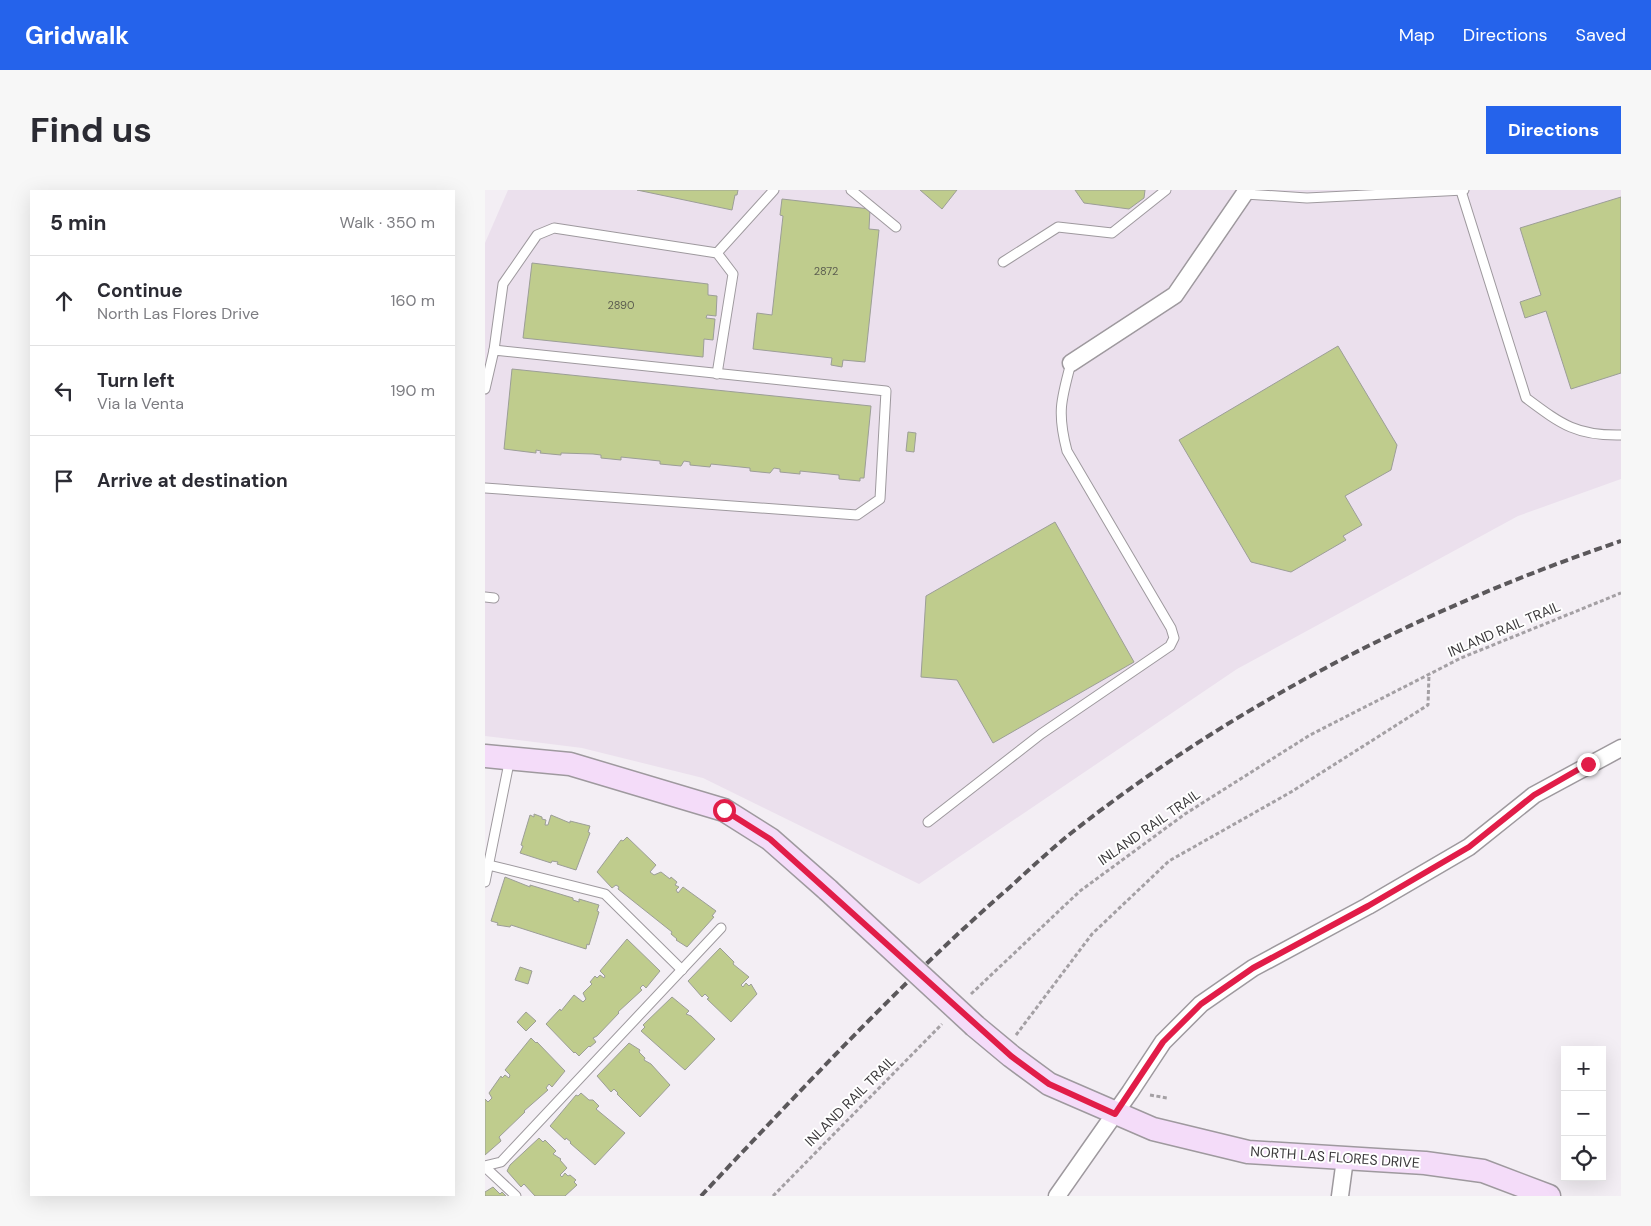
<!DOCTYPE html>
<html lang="en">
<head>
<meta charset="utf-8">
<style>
  :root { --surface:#fff; --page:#f7f7f7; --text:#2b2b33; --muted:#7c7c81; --line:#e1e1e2; --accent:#2563eb }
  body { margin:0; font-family:"DM Sans",sans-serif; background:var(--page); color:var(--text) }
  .controls { position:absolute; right:15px; bottom:15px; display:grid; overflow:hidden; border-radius:0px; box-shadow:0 5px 20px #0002 }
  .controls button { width:45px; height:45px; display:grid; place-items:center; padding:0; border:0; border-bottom:1px solid var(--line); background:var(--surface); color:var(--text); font:25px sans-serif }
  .stop { position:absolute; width:15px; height:15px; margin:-11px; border:4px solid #e11d48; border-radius:50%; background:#fff }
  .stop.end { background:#e11d48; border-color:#fff; box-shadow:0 1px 5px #0008 }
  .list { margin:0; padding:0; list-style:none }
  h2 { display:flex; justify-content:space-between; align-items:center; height:65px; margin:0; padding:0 20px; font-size:21px }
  h2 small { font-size:16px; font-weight:400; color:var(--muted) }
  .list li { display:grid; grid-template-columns:32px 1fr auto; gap:15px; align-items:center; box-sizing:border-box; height:90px; padding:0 20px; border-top:1px solid var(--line) }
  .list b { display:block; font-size:19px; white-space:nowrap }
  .list p { margin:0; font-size:16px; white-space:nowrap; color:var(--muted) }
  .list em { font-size:16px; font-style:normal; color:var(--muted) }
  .icon { flex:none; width:28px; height:28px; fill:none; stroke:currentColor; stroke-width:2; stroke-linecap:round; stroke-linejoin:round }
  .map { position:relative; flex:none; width:1136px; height:1006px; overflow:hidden; border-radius:0px }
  header { display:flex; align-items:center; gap:30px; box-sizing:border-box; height:70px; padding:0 25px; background:var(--accent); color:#fff }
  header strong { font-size:24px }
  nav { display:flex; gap:28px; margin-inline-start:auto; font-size:18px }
  .intro { display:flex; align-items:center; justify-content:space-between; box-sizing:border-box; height:120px; padding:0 30px }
  h1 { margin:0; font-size:35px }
  .button { padding:12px 22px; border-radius:0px; background:var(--accent); color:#fff; font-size:18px; font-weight:700 }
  main { display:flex; gap:30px; padding:0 30px }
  aside { flex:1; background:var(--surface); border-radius:0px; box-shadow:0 5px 20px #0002 }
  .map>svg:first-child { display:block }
  .built { fill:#ebe0ed }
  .building { fill:#bfcc8d; stroke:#9c9e97 }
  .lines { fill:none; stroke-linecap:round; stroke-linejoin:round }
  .lane-casing { stroke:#9e999e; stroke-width:11 }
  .street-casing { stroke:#9e999e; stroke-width:19 }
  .secondary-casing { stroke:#9e999e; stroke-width:25 }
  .path { stroke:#a4a0a4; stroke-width:3; stroke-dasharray:4 2.5; stroke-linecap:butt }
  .lane { stroke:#fff; stroke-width:9 }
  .street { stroke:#fff; stroke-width:16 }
  .secondary { stroke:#f4dcf9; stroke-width:22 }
  .rail { stroke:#5b585b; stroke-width:4; stroke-dasharray:8 4; stroke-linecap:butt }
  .secondary-bridge-casing { stroke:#9e999e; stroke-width:25; stroke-linecap:butt }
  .secondary-bridge { stroke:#f4dcf9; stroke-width:22 }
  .route { stroke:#e11d48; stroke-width:6 }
  .labels { text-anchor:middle; stroke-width:4; stroke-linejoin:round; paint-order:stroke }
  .number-label { font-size:11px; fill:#5c5e50 }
  .street-label { font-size:14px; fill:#3b393b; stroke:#fff }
</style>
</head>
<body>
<header>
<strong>Gridwalk</strong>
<nav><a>Map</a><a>Directions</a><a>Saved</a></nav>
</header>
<div class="intro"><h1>Find us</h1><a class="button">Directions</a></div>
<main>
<aside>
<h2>5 min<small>Walk · 350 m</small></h2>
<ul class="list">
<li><svg class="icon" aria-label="ahead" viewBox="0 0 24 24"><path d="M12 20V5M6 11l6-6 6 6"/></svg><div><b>Continue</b><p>North Las Flores Drive</p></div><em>160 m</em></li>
<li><svg class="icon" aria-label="left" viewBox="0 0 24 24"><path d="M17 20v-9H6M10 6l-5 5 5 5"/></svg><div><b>Turn left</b><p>Via la Venta</p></div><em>190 m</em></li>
<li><svg class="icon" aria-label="arrive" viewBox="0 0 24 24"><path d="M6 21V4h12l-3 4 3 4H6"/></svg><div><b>Arrive at destination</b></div></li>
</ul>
</aside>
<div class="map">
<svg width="1136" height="1006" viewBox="0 0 1136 1006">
  <rect width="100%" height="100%" fill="#f3eef4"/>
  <path class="built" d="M23 0H1136V289L1033 326 752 479 434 694 218 588 97 558 0 546V53Z"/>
  <g class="building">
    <path d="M152 0H253L252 5H250L247 20Z"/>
    <path d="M435 0H472L457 19Z"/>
    <path d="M590 0H660L659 8 644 19 599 13Z"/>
    <path d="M1136 7V183L1086 199 1061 121 1040 128 1035 112 1056 105 1035 38Z"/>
    <path d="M297 9 385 19 384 39 394 40 380 172 358 170 357 177 346 175 347 168 268 159 272 123 287 125 298 26 295 25Z"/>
    <path d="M47 73 223 94V105L232 106 231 126 222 125 221 128 230 129 228 150 219 149 218 167 38 148Z"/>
    <path d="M853 156 912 255 906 280 860 306 877 335 858 346 861 350 806 382 766 372 694 250Z"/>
    <path d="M27 179 386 216 379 288H375V291L354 289V285L315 281V284L295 282V279L289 278 285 283 265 281V278L226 274 225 277 205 275V272L199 271 196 276 175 274V271L136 267V270L116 268V265L108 264 76 263V265L55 263 56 261 51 260V263L19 259Z"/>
    <path d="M423 242 431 243 429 262 421 261Z"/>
    <path d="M570 332 649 472 508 553 472 490 436 487 441 406Z"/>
    <path d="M49 624 57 627V629L61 630 60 635H63L66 625 85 633V631L105 636 103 642 105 643 91 680 72 674 73 672 67 671 66 673 35 663 38 656 36 655 45 625 49 627Z"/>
    <path d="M142 647 171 675 165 682 169 685 176 682 185 689 186 687 192 692 190 695 194 697 191 700 193 703 198 697 231 721 227 726 229 727 202 757 191 750 192 749 186 744 187 742 133 699 134 697 131 695 127 698 112 682 136 650 138 651Z"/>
    <path d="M20 687 45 697V695L88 708V710L94 712V709L114 715 112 721 114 722 104 755 102 754 101 759 26 735 25 737 12 735 13 733 6 731Z"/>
    <path d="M142 749 175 781 161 798 158 795 155 798 157 800 133 822 134 823 112 846 108 848 111 852 105 857 104 856 94 866 90 862 89 863 61 834 75 819 76 821 89 805 98 812 101 809 98 803 107 794 105 792 110 786 112 788 115 785 119 788 120 786 115 781Z"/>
    <path d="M235 758 249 772 248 774 264 787 256 795 258 797 261 793 264 796 266 794 272 804 246 832 222 809 224 808 220 804 217 807 203 791Z"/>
    <path d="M35 777 47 781 43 794 30 790Z"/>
    <path d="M187 807 204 821 201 824 206 826 230 849 200 880 156 841 160 837 158 835Z"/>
    <path d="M41 822 51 831 41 841 32 832Z"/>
    <path d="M46 848 51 853 52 852 80 881 67 897 64 894 61 898 63 900 39 921 40 922 14 947 16 951 0 965V909L3 912 7 908 4 903 16 886 17 888 20 885 24 888 25 885 20 880Z"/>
    <path d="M144 853 155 860 154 862 160 868 159 870 166 874 185 895 155 927 132 904 133 903 129 899 126 902 112 886Z"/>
    <path d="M96 903 104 910H108L114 916 111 919 140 943 110 975 85 953 86 952 81 948 80 950 65 936 91 905 93 906Z"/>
    <path d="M54 948 58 952 60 950 71 961 68 964 76 969 75 970 82 978 75 985 77 987 80 983 83 986 85 985 91 990 89 992 92 995 80 1006H50L39 994 36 997 22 981 25 975Z"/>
    <path d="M8 997 15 1004 17 1002 21 1006H0V1002Z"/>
  </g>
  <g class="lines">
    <g class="lane-casing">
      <g id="lane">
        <path d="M366 0 411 37"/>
        <path d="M976 1 1041 208C1076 234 1091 246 1136 245"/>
        <path d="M760 4 822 8 979 0"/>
        <path d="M232 63 289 0"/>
        <path d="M518 72 573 37 627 43 681 0"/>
        <path d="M9 160 18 94 52 45 69 38 232 63 248 84 232 184"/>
        <path d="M0 199 9 160 401 201 395 309 372 325 0 298"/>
        <path d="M0 407 9 408"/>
        <path d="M443 632 556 544 685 456 689 448 686 438 582 261C572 223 576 210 586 173"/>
        <path d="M0 674 120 704 197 780"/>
        <path d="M0 692 25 568"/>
        <path d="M0 976 16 972 236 738"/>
        <path d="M0 977 31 1006"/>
      </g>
    </g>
    <g class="street-casing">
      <g id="street">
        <path d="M586 173 690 105 762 0"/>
        <path d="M572 1006 645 902 678 852 716 814 768 778 883 716 984 657 1049 605 1136 558"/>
        <path d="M855 1006 860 969"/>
      </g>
    </g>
    <g class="secondary-casing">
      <g id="secondary">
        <path d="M0 566 85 574 239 620 285 649 343 700"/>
        <path d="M490 836 526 866 564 894 668 939 763 962 940 973 998 981 1064 1006"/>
      </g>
    </g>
    <g class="path">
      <path d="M486 804 595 701 700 624 825 545 976 468 1136 403"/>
      <path d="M531 845 607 744 684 671 806 602 943 515 944 484"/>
      <path d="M665 905 682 908"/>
      <path d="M288 1006 457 834"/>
    </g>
    <use href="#lane" class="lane"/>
    <use href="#street" class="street"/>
    <use href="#secondary" class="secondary"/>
    <path class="rail" d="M216 1006C316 900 415 793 525 697 546 678 567 658 590 640 752 513 941 417 1136 351"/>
    <g class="secondary-bridge-casing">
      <path id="secondary-bridge" d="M343 700 490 836"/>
    </g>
    <use href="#secondary-bridge" class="secondary-bridge"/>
  </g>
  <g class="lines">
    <path class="route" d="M239 620 285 649 526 866 564 894 630 924 678 852 716 814 768 778 883 716 984 657 1049 605 1103 574"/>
  </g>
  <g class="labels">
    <g class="number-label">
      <text x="341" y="85">2872</text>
      <text x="136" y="119">2890</text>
    </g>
    <g class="street-label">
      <text transform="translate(1019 439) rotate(-23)" y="5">INLAND RAIL TRAIL</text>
      <text transform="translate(664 637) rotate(-35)" y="5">INLAND RAIL TRAIL</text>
      <text transform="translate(365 911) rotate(-45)" y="5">INLAND RAIL TRAIL</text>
      <text transform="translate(850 967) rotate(4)" y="5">NORTH LAS FLORES DRIVE</text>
    </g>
  </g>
</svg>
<div class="controls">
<button>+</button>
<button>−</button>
<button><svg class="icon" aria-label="locate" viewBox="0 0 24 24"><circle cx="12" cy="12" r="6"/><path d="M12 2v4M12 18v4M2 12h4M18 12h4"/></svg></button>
</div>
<div class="stop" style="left:239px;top:620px"></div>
<div class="stop end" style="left:1103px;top:574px"></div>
</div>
</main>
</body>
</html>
